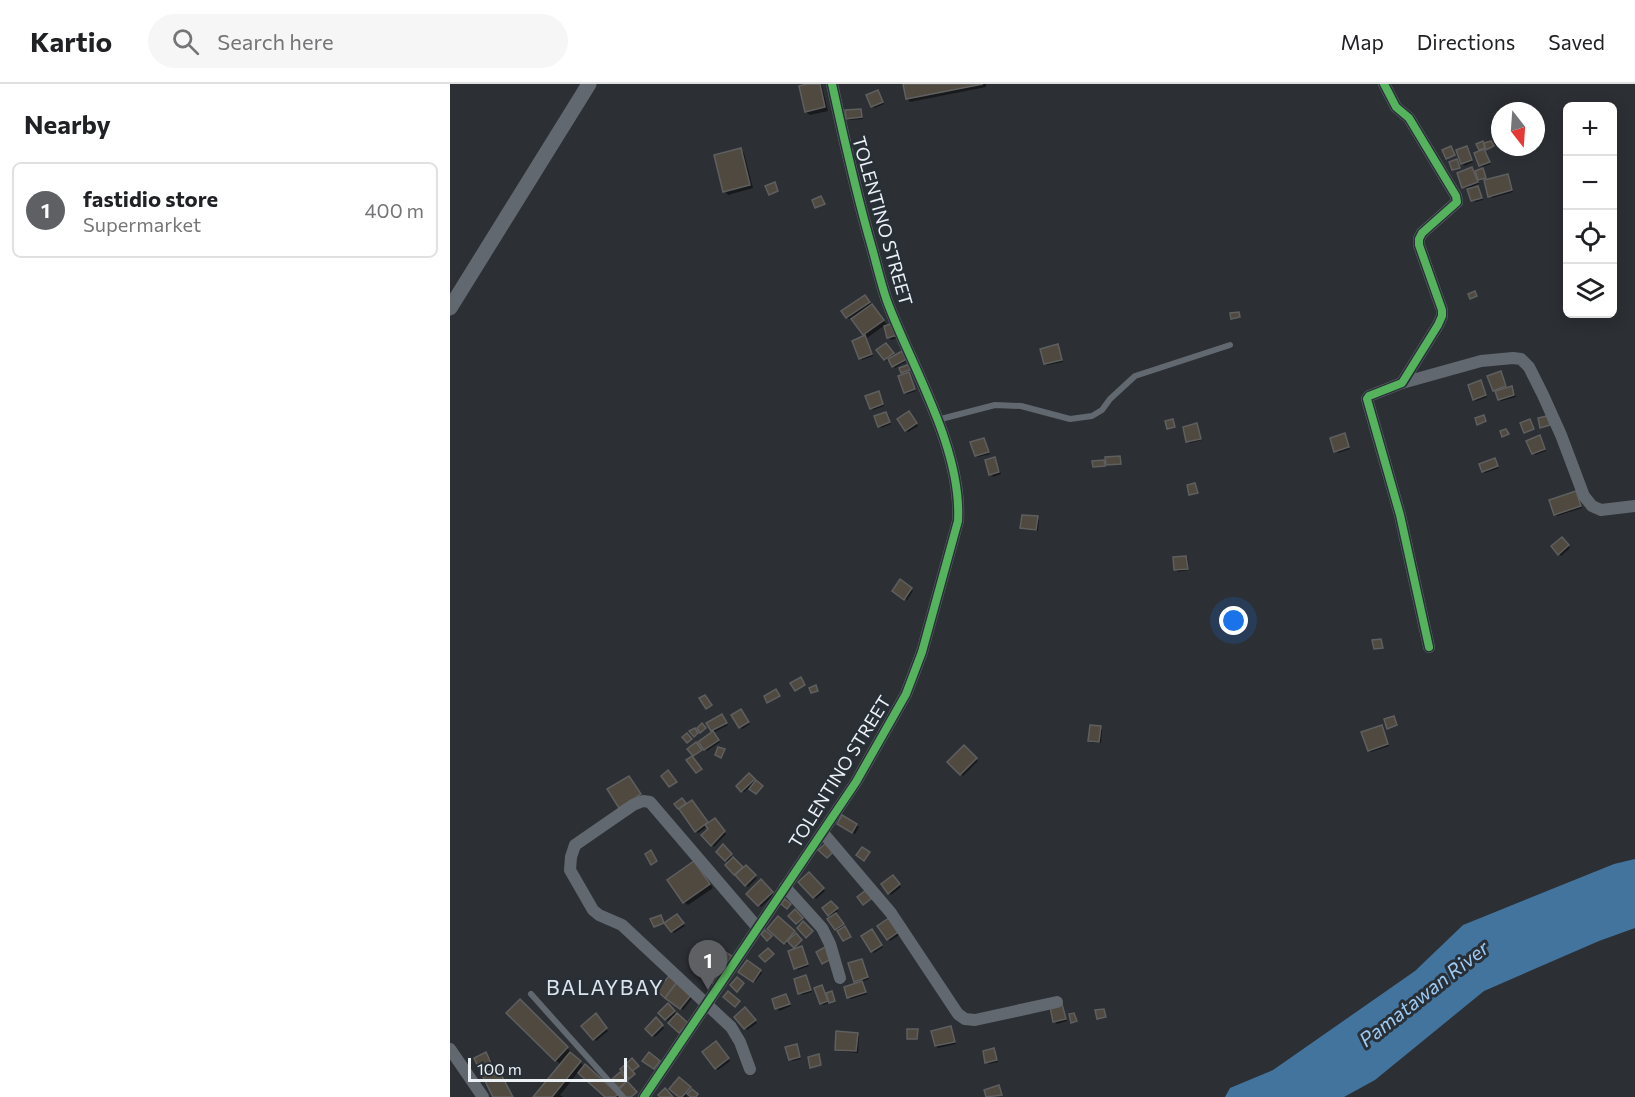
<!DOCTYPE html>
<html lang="en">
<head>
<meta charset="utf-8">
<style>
  :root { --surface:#fff; --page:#f6f6f6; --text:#202124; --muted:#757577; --line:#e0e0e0; --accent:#5e6064 }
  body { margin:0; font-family:Commissioner,sans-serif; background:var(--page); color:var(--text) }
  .controls { position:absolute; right:18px; top:18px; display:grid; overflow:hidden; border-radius:9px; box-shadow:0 3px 15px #0003 }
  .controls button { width:54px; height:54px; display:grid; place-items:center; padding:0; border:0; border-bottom:2px solid var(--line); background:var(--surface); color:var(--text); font:30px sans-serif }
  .compass { position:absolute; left:1041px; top:18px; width:54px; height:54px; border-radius:50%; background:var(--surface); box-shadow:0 3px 15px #0003; rotate:163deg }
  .scale { position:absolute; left:18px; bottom:15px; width:159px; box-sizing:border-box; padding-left:6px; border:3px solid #ecf1f6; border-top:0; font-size:16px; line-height:21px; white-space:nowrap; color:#ecf1f6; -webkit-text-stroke:4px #282f37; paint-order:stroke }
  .you { position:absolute; left:784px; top:537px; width:21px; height:21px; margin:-15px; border:4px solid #fff; border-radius:50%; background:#1a73e8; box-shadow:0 0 0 9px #1a73e833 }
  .badge { display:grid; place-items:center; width:39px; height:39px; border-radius:50%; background:var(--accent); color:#fff; font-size:20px; font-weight:700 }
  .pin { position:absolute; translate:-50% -50px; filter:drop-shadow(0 2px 3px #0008) }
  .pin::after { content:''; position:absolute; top:32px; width:21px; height:18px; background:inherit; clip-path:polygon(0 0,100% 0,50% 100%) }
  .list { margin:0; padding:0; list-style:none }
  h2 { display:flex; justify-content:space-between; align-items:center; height:78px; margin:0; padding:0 24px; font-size:26px }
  h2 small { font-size:20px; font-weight:400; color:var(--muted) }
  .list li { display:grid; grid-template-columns:39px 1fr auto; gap:18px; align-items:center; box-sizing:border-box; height:96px; margin:0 12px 12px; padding:0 12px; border:2px solid var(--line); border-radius:9px }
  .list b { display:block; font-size:22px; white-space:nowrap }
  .list p { margin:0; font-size:20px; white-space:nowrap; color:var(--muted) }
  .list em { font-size:20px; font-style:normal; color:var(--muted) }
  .icon { flex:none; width:33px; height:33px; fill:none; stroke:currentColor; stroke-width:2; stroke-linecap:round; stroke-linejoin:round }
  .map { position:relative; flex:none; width:1185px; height:1013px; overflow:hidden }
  header { display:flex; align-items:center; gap:36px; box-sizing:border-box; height:84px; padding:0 30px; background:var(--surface); border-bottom:2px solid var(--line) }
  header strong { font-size:28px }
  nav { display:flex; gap:33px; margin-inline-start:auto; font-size:21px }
  .search { width:420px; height:54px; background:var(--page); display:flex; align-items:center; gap:15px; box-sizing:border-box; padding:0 21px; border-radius:33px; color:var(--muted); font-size:22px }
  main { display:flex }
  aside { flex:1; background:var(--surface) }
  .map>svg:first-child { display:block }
  .water { fill:#43749e }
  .shadow { fill:#0007 }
  .building { fill:#4f4940; stroke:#5f5f5f; stroke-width:1.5 }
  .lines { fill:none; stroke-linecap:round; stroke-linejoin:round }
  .service { stroke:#61686f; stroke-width:6 }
  .minor { stroke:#61686f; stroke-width:12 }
  .tertiary { stroke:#61686f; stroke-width:15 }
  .cycleway-casing { stroke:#282f37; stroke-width:11 }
  .cycleway { stroke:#56b35d; stroke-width:8 }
  .labels { text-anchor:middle; stroke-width:6; stroke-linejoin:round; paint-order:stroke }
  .street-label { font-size:18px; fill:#ecf1f6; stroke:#282f37 }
  .water-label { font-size:20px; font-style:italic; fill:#9ecbf3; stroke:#282f37 }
  .quarter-label { font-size:21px; letter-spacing:1.5px; fill:#dbe5ee; stroke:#282f37 }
</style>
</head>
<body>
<header>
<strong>Kartio</strong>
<div class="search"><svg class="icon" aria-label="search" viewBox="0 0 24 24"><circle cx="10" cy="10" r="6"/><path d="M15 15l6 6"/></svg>Search here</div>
<nav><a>Map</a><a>Directions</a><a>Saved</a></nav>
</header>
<main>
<aside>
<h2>Nearby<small></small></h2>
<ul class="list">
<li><span class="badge">1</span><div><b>fastidio store</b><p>Supermarket</p></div><em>400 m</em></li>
</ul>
</aside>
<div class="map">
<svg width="1185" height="1013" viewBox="0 0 1185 1013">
  <rect width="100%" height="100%" fill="#2c2f34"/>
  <path class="water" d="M1185 775V844L1149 857 1034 907 925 996 894 1013H775L780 1004 823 986 965 887 1013 841 1164 780Z"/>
  <g class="shadow">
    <path d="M363 0H370L372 2 378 27 360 31 356 28Z"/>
    <path d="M454 0H536V3L460 18 457 14Z"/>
    <path d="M428 8 434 20 424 24 422 22Z"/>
    <path d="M410 26 413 35 399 36 397 34Z"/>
    <path d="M1041 58 1044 63 1032 65 1041 80 1032 83 1030 81 1032 67 1028 61Z"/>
    <path d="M1016 64 1023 78 1014 82 1008 67Z"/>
    <path d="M290 66 294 69 303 104 278 111 275 107Z"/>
    <path d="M1022 85 1025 88 1033 86 1036 97 1057 92 1063 108 1042 114 1035 95 1028 97 1029 100 1025 101 1029 105 1033 116 1025 118 1019 104 1016 105 1014 103Z"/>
    <path d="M417 215 438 242 449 253 441 256 435 241 417 254 423 272 412 276 404 257 416 253 402 233 399 235 397 233Z"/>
    <path d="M608 262 613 278 597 281 595 279Z"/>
    <path d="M438 263 445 273 454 271 457 277 445 284 440 275 437 277 435 275Z"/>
    <path d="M460 282 462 286 457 288 460 292 466 307 457 310 455 308V291L451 285Z"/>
    <path d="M1051 289 1058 304 1061 303 1063 306 1066 313 1051 317 1039 292Z"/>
    <path d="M1031 298 1037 313 1026 317 1024 315Z"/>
    <path d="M429 309 434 322 423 326 421 324Z"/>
    <path d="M436 330 441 340 431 344 429 342Z"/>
    <path d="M461 331 468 342 458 348 456 346Z"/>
    <path d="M746 341 752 356 740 359 738 357Z"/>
    <path d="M894 351 900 365 888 369 886 367Z"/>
    <path d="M1091 355 1096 367 1085 371 1083 369Z"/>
    <path d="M534 356 540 370 528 373 526 371Z"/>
    <path d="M545 375 551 390 543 393 537 377Z"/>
    <path d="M1045 376 1049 384 1035 389 1033 387Z"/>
    <path d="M1128 411 1132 424 1107 432 1105 430Z"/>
    <path d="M587 434 589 436 588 447 574 445 572 443Z"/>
    <path d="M1112 455 1120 464 1111 472 1103 463Z"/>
    <path d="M736 473 738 475 739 486 728 488 726 486Z"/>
    <path d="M451 497 463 507 457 516 446 508Z"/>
    <path d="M293 629 300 640 292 645 290 643Z"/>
    <path d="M273 634 278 641 263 649 264 648 258 639Z"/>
    <path d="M932 643 939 662 921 668 919 666Z"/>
    <path d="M650 644 652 646 651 659H642L640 657Z"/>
    <path d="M265 651 270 658 257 667 250 658Z"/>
    <path d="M514 663 528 677 513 692 499 678Z"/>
    <path d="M299 691 312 703 307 710 299 704 294 708 288 702Z"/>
    <path d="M232 716 236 721 243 720 259 741 267 738 276 750 264 763 253 751 260 745 258 742 248 749 229 724Z"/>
    <path d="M393 733 409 743 405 750 391 742Z"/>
    <path d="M273 763 293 786 296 783 307 794 298 803 277 781 279 779 268 768Z"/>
    <path d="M248 782 263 804 238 821 234 818Z"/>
    <path d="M359 790 375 807 366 815 350 798Z"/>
    <path d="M443 793 451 803 441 811 433 801Z"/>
    <path d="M311 797 324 811 311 823 298 810Z"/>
    <path d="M381 819 388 827 385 830 401 854 395 857 379 831Z"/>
    <path d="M229 834 235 842 224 849 216 839Z"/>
    <path d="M328 834 352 857 345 864 339 858 337 860 319 845Z"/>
    <path d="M429 843 452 849 440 857Z"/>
    <path d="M424 849 433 863 424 869 422 867Z"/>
    <path d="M353 866 359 882 348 886 346 884Z"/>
    <path d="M412 876 419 895 411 898 417 910 401 915 399 913 408 900 406 897Z"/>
    <path d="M310 887 312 889 305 898 292 889Z"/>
    <path d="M356 893 362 908 352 911 350 909Z"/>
    <path d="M372 903 376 911 382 909 385 917 373 921 371 919Z"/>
    <path d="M209 907 243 913 233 926Z"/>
    <path d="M336 912 341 922 329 927 324 916Z"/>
    <path d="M70 917 121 968 119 969 169 1013H157L129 987 110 1011 113 1013H85L111 981 58 929Z"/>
    <path d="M612 921 617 937 607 940 605 938Z"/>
    <path d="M218 922 239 942 232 950 220 939 225 934 223 932 218 937 210 929Z"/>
    <path d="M295 925 307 939 297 946 286 933Z"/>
    <path d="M146 931 158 947 146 957 133 942Z"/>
    <path d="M206 936 214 944 205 953 197 945Z"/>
    <path d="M501 944 506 960 488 964 486 962Z"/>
    <path d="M407 950 409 952 408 969 389 967 386 965Z"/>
    <path d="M266 959 280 977 268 986 254 968Z"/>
    <path d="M346 961 351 975 342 977 340 975Z"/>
    <path d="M544 966 548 978 539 980 537 978Z"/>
    <path d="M36 970 40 974 63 1013H45L36 991 31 986Z"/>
    <path d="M229 995 248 1012 247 1013H243L239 1010 236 1013H230Z"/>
  </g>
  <g class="building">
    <path d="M357 0H370L375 23 355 28 349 2Z"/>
    <path d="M453 0H533L456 15Z"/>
    <path d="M428 6 433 18 421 23 416 11Z"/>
    <path d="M411 25 412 33 396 35 395 26Z"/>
    <path d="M1033 57 1035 64 1029 66 1026 60Z"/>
    <path d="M1041 57 1044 62 1036 66 1034 59Z"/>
    <path d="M1001 62 1005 71 996 75 992 66Z"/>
    <path d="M1017 62 1022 76 1011 80 1006 66Z"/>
    <path d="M291 64 300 101 273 108 264 71Z"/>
    <path d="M1034 65 1040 78 1029 82 1024 69Z"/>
    <path d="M1007 75 1010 84 1002 86 999 78Z"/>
    <path d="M1022 83 1028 98 1012 104 1007 89Z"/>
    <path d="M1033 84 1036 94 1028 96 1025 87Z"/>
    <path d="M1058 90 1062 106 1038 113 1034 96Z"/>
    <path d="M325 98 328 107 319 111 315 102Z"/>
    <path d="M1028 102 1032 114 1021 117 1017 105Z"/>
    <path d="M371 112 375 120 365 124 362 116Z"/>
    <path d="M1025 207 1027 212 1020 215 1018 210Z"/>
    <path d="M415 211 420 218 396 234 391 227Z"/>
    <path d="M422 220 434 236 413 251 401 235Z"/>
    <path d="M789 228 790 233 781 235 780 229Z"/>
    <path d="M444 239 448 251 437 254 434 242Z"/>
    <path d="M415 251 422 270 409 275 402 257Z"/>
    <path d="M436 259 444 269 434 276 426 266Z"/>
    <path d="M608 260 612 276 594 280 590 265Z"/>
    <path d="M452 267 457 275 442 283 438 275Z"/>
    <path d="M460 280 462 285 451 289 449 284Z"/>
    <path d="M1051 287 1056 302 1043 307 1037 292Z"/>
    <path d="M459 288 465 305 454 309 448 292Z"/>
    <path d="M1031 296 1036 311 1023 316 1018 301Z"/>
    <path d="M1062 302 1064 311 1048 316 1045 307Z"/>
    <path d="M429 307 433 320 420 325 415 312Z"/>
    <path d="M459 327 467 339 455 347 447 335Z"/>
    <path d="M436 328 440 338 428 343 424 332Z"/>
    <path d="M1034 331 1036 337 1027 341 1025 334Z"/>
    <path d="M1097 332 1100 341 1090 344 1088 334Z"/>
    <path d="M723 335 725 343 717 345 715 337Z"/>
    <path d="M1080 335 1084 345 1074 349 1070 339Z"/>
    <path d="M747 339 751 355 736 358 733 343Z"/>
    <path d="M1056 345 1059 350 1052 353 1050 347Z"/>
    <path d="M895 349 899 363 884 368 880 354Z"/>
    <path d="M1090 351 1095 365 1082 370 1076 357Z"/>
    <path d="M534 354 539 368 525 372 520 358Z"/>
    <path d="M670 372 671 380 656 381 655 373Z"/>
    <path d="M545 373 549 388 539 391 535 376Z"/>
    <path d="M1045 374 1048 382 1032 388 1029 380Z"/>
    <path d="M654 376 655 382 643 383 642 377Z"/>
    <path d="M745 399 748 409 739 411 737 401Z"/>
    <path d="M1126 407 1131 422 1104 431 1099 416Z"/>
    <path d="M572 431 588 432 586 446 570 444Z"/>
    <path d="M1112 453 1119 461 1108 471 1101 462Z"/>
    <path d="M736 472 738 485 724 486 723 473Z"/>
    <path d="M450 495 462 504 454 516 442 507Z"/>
    <path d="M931 555 933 564 924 565 922 556Z"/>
    <path d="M351 593 355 601 345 607 340 599Z"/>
    <path d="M366 601 368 607 361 609 359 604Z"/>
    <path d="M326 605 330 612 317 619 314 612Z"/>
    <path d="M255 611 262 621 256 625 249 614Z"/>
    <path d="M291 625 299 638 289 644 281 631Z"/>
    <path d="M272 630 277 639 261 647 256 639Z"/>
    <path d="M944 632 947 641 937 645 934 635Z"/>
    <path d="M252 639 256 644 250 649 247 644Z"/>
    <path d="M640 641 651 642 649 658 638 657Z"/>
    <path d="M932 641 938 660 918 667 911 648Z"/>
    <path d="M245 644 248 649 244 653 239 647Z"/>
    <path d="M263 647 269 656 254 666 248 658Z"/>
    <path d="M237 649 242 655 237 659 232 653Z"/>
    <path d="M246 658 252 666 243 672 237 665Z"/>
    <path d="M514 661 527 674 510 691 497 678Z"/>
    <path d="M268 663 275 665 271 674 265 671Z"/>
    <path d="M242 672 252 685 246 689 236 676Z"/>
    <path d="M218 686 227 698 219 703 211 692Z"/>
    <path d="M299 689 305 695 291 708 286 702Z"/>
    <path d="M179 692 191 710 169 724 157 705Z"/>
    <path d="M306 696 313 702 306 710 299 705Z"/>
    <path d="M232 714 236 719 228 725 224 720Z"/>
    <path d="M242 716 258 738 245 748 229 725Z"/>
    <path d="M392 731 407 740 402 749 387 740Z"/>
    <path d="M265 734 275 747 261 762 251 751 258 745 255 741Z"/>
    <path d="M376 759 384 767 377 774 368 766Z"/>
    <path d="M273 760 282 770 275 777 266 768Z"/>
    <path d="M412 763 420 768 414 777 406 771Z"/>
    <path d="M201 766 207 777 201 781 195 770Z"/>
    <path d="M283 773 293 783 284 791 275 781Z"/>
    <path d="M244 777 260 800 233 819 217 796Z"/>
    <path d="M296 781 306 791 295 802 285 791Z"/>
    <path d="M359 788 374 804 363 814 348 798Z"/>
    <path d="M443 791 450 800 438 810 431 800Z"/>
    <path d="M311 795 323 808 308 822 296 810Z"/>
    <path d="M416 806 422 814 413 821 407 813Z"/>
    <path d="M335 815 341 820 337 825 331 820Z"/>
    <path d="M381 817 388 824 378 832 372 824Z"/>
    <path d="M345 825 353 834 346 840 338 832Z"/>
    <path d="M386 829 394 840 385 846 377 835Z"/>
    <path d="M227 830 234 839 221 848 214 839Z"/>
    <path d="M211 831 214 839 204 843 200 835Z"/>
    <path d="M328 832 345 847 334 860 317 845Z"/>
    <path d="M442 832 451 846 437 856 427 842Z"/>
    <path d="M353 837 363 847 356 854 347 844Z"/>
    <path d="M395 842 401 853 393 857 387 847Z"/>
    <path d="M422 845 432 861 421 868 411 852Z"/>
    <path d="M315 846 322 852 317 857 311 850Z"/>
    <path d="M346 849 352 856 344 864 337 857Z"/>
    <path d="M352 862 358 880 344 885 338 867Z"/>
    <path d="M375 863 381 875 372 880 366 868Z"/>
    <path d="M318 864 324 870 315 878 309 872Z"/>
    <path d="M270 865 282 872 270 890 258 883Z"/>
    <path d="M412 875 418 893 404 898 398 879Z"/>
    <path d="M297 876 311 886 303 898 288 888Z"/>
    <path d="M264 889 268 898 263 900 259 890Z"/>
    <path d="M356 891 361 906 348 910 344 895Z"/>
    <path d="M219 892 227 898 215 914 207 907Z"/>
    <path d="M287 893 294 899 287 908 280 901Z"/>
    <path d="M412 897 416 908 397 914 394 903Z"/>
    <path d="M227 898 242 910 230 925 215 914Z"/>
    <path d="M372 901 378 917 370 920 364 904Z"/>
    <path d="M278 907 290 917 285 923 273 913Z"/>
    <path d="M382 907 385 917 379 919 376 909Z"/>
    <path d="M336 910 340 920 325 925 322 915Z"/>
    <path d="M70 915 118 963 105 977 56 929Z"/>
    <path d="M218 919 225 927 215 936 208 929Z"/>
    <path d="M612 920 616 935 603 938 600 923Z"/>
    <path d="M295 923 306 936 294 945 284 933Z"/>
    <path d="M654 925 656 933 647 935 645 926Z"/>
    <path d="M146 929 157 944 143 956 131 942Z"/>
    <path d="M227 929 238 939 229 949 218 939Z"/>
    <path d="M624 929 627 937 621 939 619 930Z"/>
    <path d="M206 933 213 941 202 952 195 945Z"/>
    <path d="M501 942 505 958 485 962 481 947Z"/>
    <path d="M457 945H468L467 955H457Z"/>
    <path d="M386 947 408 949 406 967 385 966Z"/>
    <path d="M266 957 279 974 265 985 252 968Z"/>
    <path d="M347 960 350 973 339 976 335 963Z"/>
    <path d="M544 964 547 976 535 979 533 967Z"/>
    <path d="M36 968 42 981 30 987 24 974Z"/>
    <path d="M120 968 131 977 102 1013H83Z"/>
    <path d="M199 968 210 977 204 985 192 977Z"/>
    <path d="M369 970 371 981 360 984 358 973Z"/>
    <path d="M182 974 189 982 182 987 176 980Z"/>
    <path d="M135 980 168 1010 165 1013H155L128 989Z"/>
    <path d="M176 980 185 990 179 995 170 985Z"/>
    <path d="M47 983 63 1013H43L32 991Z"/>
    <path d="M170 988 178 996 169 1004 161 996Z"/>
    <path d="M229 993 241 1003 232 1013H229L219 1005Z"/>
    <path d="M177 997 187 1008 181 1013H175L169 1005Z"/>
    <path d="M549 1001 552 1011 536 1013 534 1006Z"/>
    <path d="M215 1004 223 1013H210L208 1011Z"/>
    <path d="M242 1005 248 1010 246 1013H241L237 1010Z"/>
  </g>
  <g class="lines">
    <g class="service">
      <path d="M487 336 545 321 571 322 620 335 642 332 652 326 660 315 685 292 780 261"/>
      <path d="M81 910 173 1013"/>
    </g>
    <g class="minor">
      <path d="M934 0 946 23 959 34 1006 112 1007 118 972 149 969 155V161L992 226V232L988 241 952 299 919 312 917 315 950 431 979 563"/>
      <path d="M952 299 1031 277 1063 274 1071 275 1079 283 1093 311 1111 351 1134 412 1142 422 1151 426 1185 422"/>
      <path d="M373 749 441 829 508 930 515 935 525 936 607 918"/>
      <path d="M335 803 372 844 380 860 390 894"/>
      <path d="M0 965 33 1013"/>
      <path d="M300 985 290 958 281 943 172 841 149 831 143 826 120 786 121 773 125 761 183 721 193 717 200 718 307 843"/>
      <path d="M194 1013 406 698 456 610 472 568 508 437C512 364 462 284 437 217 431 200 427 182 422 164 406 110 394 55 382 0"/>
    </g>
    <path class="tertiary" d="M0 224 139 0"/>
    <g class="cycleway-casing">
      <g id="cycleway">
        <path d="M934 0 946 23 959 34 1006 112 1007 118 972 149 969 155V161L992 226V232L988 241 952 299 919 312 917 315 950 431 979 563"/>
        <path d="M194 1013 406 698 456 610 472 568 508 437C512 364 462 284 437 217 431 200 427 182 422 164 406 110 394 55 382 0"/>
      </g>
    </g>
    <use href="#cycleway" class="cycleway"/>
  </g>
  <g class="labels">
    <g class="street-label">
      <text transform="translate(432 137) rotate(74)" y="6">TOLENTINO STREET</text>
      <text transform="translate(390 688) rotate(-58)" y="6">TOLENTINO STREET</text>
    </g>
    <g class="water-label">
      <text transform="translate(974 910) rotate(-38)" y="7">Pamatawan River</text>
    </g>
    <g class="quarter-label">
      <text x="155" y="911">BALAYBAY</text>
    </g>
  </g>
</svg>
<div class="controls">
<button>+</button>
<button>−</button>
<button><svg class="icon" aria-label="locate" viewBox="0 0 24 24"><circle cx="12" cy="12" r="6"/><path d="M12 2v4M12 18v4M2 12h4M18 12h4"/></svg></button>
<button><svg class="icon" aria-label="layers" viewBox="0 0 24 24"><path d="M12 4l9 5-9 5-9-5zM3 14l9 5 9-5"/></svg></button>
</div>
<svg class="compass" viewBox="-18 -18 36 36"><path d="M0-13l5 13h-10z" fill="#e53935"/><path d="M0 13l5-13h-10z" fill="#757577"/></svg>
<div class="scale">100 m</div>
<div class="you"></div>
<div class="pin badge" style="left:258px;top:906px">1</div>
</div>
</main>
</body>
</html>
